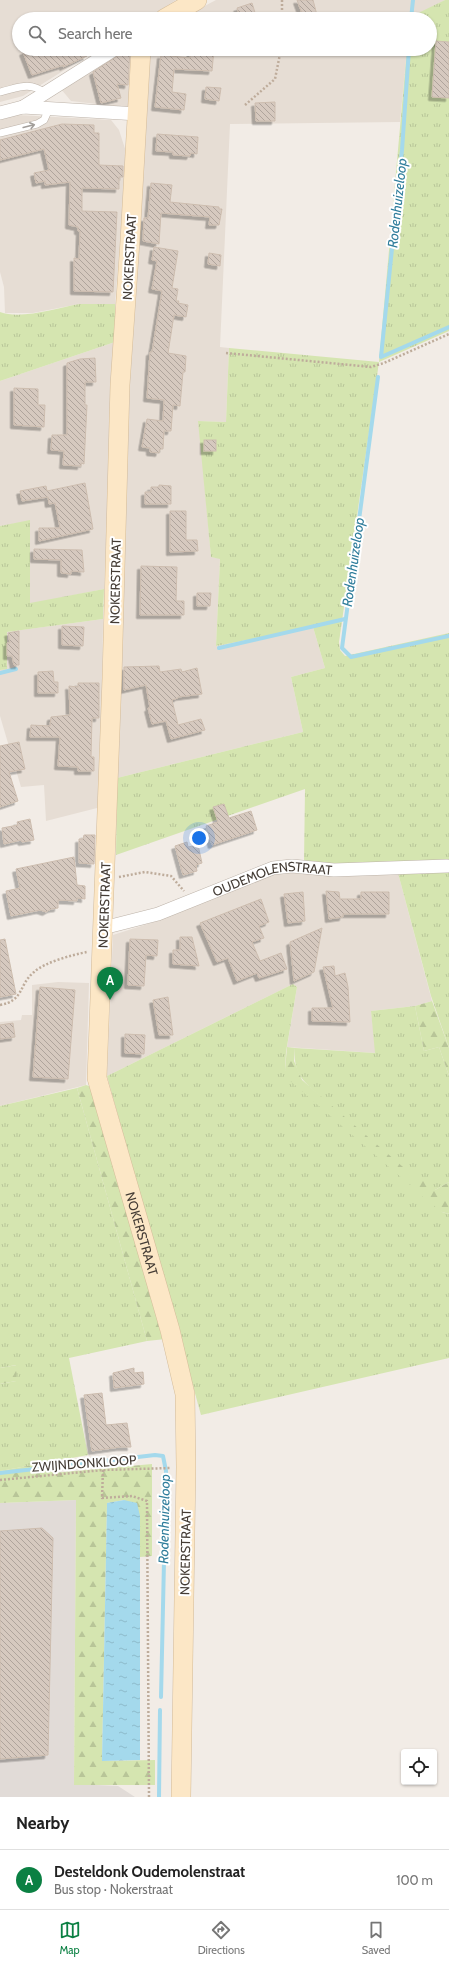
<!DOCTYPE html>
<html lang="en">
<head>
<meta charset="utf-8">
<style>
  :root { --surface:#fff; --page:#f2f2f2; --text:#222; --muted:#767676; --line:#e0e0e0; --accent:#0b8043 }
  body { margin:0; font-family:Cabin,sans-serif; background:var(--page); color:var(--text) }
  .controls { position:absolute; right:12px; bottom:12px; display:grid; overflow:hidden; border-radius:4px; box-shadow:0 1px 3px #0004 }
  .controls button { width:36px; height:36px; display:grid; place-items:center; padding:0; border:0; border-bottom:1px solid var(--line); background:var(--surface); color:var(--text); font:20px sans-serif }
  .you { position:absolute; left:199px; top:838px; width:14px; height:14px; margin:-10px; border:3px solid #fff; border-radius:50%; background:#1a73e8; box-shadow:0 0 0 6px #1a73e833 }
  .badge { display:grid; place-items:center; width:26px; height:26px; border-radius:50%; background:var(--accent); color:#fff; font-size:13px; font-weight:700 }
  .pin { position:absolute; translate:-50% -33px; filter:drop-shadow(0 1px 2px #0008) }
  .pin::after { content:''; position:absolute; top:21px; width:14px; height:12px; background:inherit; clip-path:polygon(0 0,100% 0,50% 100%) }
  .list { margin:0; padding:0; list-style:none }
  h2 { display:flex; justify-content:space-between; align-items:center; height:52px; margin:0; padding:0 16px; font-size:17px }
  h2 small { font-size:13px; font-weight:400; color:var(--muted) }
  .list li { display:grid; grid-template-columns:26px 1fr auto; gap:12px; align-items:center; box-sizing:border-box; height:60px; padding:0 16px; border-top:1px solid var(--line) }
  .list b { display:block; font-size:15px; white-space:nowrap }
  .list p { margin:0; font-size:13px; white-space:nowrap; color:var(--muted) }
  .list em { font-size:13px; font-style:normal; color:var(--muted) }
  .icon { flex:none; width:22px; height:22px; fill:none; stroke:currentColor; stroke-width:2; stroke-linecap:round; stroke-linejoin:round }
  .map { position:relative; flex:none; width:449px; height:1797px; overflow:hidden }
  .search { position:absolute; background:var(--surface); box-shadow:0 1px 3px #0004; left:12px; right:12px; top:12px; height:44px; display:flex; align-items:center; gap:10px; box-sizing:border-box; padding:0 14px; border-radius:22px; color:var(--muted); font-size:15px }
  .sheet { height:112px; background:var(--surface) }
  nav { display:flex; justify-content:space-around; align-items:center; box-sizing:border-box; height:56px; border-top:1px solid var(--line); background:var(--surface); font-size:11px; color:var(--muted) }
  nav a { display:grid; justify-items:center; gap:2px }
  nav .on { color:var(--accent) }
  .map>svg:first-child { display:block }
  .residential { fill:#e6ddd4 }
  .industrial { fill:#e1dbd7 }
  .grass { fill:url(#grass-tufts) }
  .forest { fill:url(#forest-firs) }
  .water { fill:url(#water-ripples) }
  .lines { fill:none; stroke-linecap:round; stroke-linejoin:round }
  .stream { stroke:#a4d9ec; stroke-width:4 }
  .building { fill:url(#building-back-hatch); stroke:#cdbdaf; filter:url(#shadow) }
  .lane-casing { stroke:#bdb3a9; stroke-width:8 }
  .street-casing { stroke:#bdb3a9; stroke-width:14 }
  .secondary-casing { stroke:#d3bb99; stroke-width:20 }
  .path { stroke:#beac9b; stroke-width:2.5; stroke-dasharray:2 2; stroke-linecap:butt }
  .lane { stroke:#fff; stroke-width:7 }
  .street { stroke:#fff; stroke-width:13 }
  .secondary { stroke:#fce7c6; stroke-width:19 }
  .oneway { stroke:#a29e9a }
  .labels { text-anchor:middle; stroke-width:4; stroke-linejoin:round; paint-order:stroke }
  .street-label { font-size:13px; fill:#443c35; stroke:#fff }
  .water-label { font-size:14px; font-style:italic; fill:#307e9c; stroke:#fff }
</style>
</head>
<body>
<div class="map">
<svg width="449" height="1797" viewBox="0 0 449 1797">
  <defs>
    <pattern id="grass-tufts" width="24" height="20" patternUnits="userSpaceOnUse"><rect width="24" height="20" fill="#d5e5b0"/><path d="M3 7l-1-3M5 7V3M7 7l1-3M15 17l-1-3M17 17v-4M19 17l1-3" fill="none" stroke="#b8c598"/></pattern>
    <pattern id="forest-firs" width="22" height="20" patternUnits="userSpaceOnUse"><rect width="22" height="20" fill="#d5e5b0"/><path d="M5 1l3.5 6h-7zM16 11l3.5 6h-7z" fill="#b8c598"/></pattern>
    <pattern id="water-ripples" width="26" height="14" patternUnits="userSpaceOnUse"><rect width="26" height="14" fill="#a4d9ec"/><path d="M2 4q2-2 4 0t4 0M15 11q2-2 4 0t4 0" fill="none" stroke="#8ebbcb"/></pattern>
    <pattern id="building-back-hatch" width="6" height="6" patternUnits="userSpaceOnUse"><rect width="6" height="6" fill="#d6c9bf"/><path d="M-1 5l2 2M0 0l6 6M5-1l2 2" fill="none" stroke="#afa49c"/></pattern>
    <filter id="shadow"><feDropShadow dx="-3.5" dy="3.5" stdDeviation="0" flood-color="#0004"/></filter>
  </defs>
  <rect width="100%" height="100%" fill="#f2ece6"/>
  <g class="residential">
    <path d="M0 0H176L146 19H19V49H98L23 96 0 102Z"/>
    <path d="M216 0H445L410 19H180Z"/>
    <path d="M128 49 136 54 131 108 71 101 61 89Z"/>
    <path d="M148 49H407L400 122 230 124 220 347 229 348 226 422 199 421 211 557 220 558 216 646 313 627 325 668 291 677 303 732 117 778 125 469Z"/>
    <path d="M17 115 111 120 119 130 127 155 115 304H79L33 313H5L4 287 0 272V120Z"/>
    <path d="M115 342 104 589 30 604V521L0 526V381Z"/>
    <path d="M103 619 101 807 46 821 44 785 21 787 0 716V670L7 668 6 632Z"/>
    <path d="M275 871 329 876 398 873 432 1001 415 1006 371 1011 376 1053 287 1047 297 987 293 984 107 1076 113 935 157 921Z"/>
    <path d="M58 982 89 983 86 1085 0 1106V1022L21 1020 22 1015H32V985Z"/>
  </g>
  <path class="industrial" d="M76 1500 74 1784 118 1786 135 1797H0V1503Z"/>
  <g class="grass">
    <path d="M445 0H449V331L379 362 339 642 340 650 345 656 449 633V862H376L327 867 304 862 305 789 116 855 117 778 303 732 291 677 325 668 313 627 216 646 220 559 211 557 198 421 226 422 229 348 379 362 407 49H430V19H410V17Z"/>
    <path d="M79 304H115V342L0 381V312C21 320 57 308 79 304Z"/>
    <path d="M30 520V603L104 589 103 619 7 632V669L0 670V526Z"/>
    <path d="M449 871V1048L431 996 398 873Z"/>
    <path d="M293 984 297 987 286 1052 285 1070 321 1097C303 1081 293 1074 295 1048L375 1053 371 1011 415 1006 424 1051 439 1047 449 1076V1182L435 1190 442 1212 449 1214V1358L201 1415 107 1076Z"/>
    <path d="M77 1088 147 1341 69 1358 88 1455 0 1471V1384L16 1381V1365L0 1368V1106Z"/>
  </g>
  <g class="forest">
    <path d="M432 1001 449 1048V1076L439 1047 424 1051 415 1006Z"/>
    <path d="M287 1047 295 1048 294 1061 302 1080 410 1173 404 1180 288 1079 285 1070Z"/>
    <path d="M86 1085 95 1088 166 1339 147 1341 77 1088Z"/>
    <path d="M418 1176 435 1190 449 1182V1214L442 1212 409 1186Z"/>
    <path d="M17 1365 16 1381 0 1384V1368Z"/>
    <path d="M49 1462 53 1473 152 1464V1556L140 1557V1516L124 1500 107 1503 102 1761 155 1760V1785H74L76 1500 0 1503V1471Z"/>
  </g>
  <path class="water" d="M124 1500 137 1503 140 1516V1760L102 1761 107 1503Z"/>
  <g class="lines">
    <g class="stream">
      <path d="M411 19 413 0"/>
      <path d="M409 49 402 150 381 357 449 327"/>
      <path d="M378 377 342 648 351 657 449 636"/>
      <path d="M219 648 345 619"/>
      <path d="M0 673 16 669"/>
      <path d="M0 1473 155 1455 163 1456 166 1471 161 1697"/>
      <path d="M159 1797 160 1710"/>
    </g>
  </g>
  <g class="building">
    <path d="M297 0H313L318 19H304Z"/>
    <path d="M252 3 257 19H241L237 8Z"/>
    <path d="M436 41 449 42V98L432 97Z"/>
    <path d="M31 49H83L87 56 63 67 64 65 32 75 23 52Z"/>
    <path d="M128 49 130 50 128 85 117 84 121 98 101 103 93 72Z"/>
    <path d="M191 49H214L212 71 174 69 172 92 186 94 184 110 155 107 161 55 190 58Z"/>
    <path d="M206 87 221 88 219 101 205 99Z"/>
    <path d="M275 102V121H256L255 103Z"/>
    <path d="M62 124 94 125V133H99V165L123 166V177H119V189L82 188V211L117 212 113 292 74 291V258L79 259 80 231H78V227L69 225 70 182 45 185V181L36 183 34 173 49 170 44 149 0 160V140Z"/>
    <path d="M157 134 198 137 197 154 191 153 190 156 173 155V152L156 151Z"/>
    <path d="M151 183 172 185 170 202 219 207V209H222L219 225H209L210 217 161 213 159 244 143 241 144 218H148Z"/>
    <path d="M154 247 178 251 172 288 178 289 176 301H179L178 303 188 305 186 317 174 315 168 353 186 356 185 372H183L180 406 173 405 171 431H164L163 449H160L159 453 150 452V448L142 447 147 419 163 421 164 400 147 398 150 352H152L162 291 152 289 157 261 152 260Z"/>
    <path d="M209 253 221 255 220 266 208 264Z"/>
    <path d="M95 358 96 382H85V405H87L84 464 81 463V466L63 465 64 451 51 450 52 435H67V363L80 359Z"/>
    <path d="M14 388 38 389V405H45L44 427 14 425Z"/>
    <rect x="204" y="440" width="12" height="11"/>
    <path d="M85 483 93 529 39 541V528H60L55 503 49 504 48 497 22 501 20 491 46 486 47 491Z"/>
    <path d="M159 485 171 486V504H145V492H151V487H159Z"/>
    <path d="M170 511H186V540H197L198 551 170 552Z"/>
    <path d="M34 549 82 550 84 572 71 571V574L61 573V560L34 559Z"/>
    <path d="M141 566 177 567 176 601H184V615H140Z"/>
    <path d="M197 593H211L210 606H197Z"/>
    <path d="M62 626 84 627 83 646 62 645Z"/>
    <path d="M19 631V665H14L12 656H7V643H10L8 633Z"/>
    <path d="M159 666 160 672 181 669 182 672 197 668 202 694 178 697V698L172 700 178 725 201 719 205 730 171 739 166 721 152 724 148 708H150L146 685 124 690V667Z"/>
    <path d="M53 671 54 682H58V693H38V672Z"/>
    <path d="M78 683H99V718H92L91 757H94V771H78V767L58 766 60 737H30L31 725 50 726 51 717 70 715 69 686 78 687Z"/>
    <path d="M19 742 25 769 9 772 18 801 0 807V746Z"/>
    <path d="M224 804 229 818 251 811 257 830 212 845 206 826 218 822 213 807Z"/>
    <path d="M30 819 34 840 22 842 21 840 4 844 2 828 18 825 17 822Z"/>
    <path d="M84 835H95L94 864 79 863V839H83Z"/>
    <path d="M187 842 188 847 198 845 202 863 196 865 197 871 183 875 175 846Z"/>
    <path d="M74 857 77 885 85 886V899L77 898V901L58 900V908L51 909 46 912 40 910 11 916 6 891 20 888 16 869Z"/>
    <path d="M326 891 339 892 340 899H361V892H389V914H343V917L329 919Z"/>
    <path d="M303 892 305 921 288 923 284 894Z"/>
    <path d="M261 899 269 922 259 926 264 938 252 942 260 961 281 953 287 969 259 978 257 973 237 981 228 958 217 962 200 923Z"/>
    <path d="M322 928 314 972 294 981 290 942Z"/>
    <path d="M180 937H192L199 966 173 964V950H180Z"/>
    <path d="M5 939 16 994 0 997V940Z"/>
    <path d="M130 939 158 940 157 956 146 955 144 986 128 985Z"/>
    <path d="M334 966 335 976 345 973 348 987 350 1022 312 1021V1008H333L323 967Z"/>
    <path d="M40 987 75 990 68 1079 33 1077Z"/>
    <path d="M168 997 173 1035H159L153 1000Z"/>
    <path d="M13 1023 15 1037 0 1039V1025Z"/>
    <path d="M125 1034 145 1035 144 1054 125 1053Z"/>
    <path d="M134 1368V1373L143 1372 144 1384 114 1388 113 1373Z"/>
    <path d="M102 1393 106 1425 127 1423 131 1447H120L92 1451 84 1395Z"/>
    <path d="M42 1528 53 1538 48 1755 0 1759V1531Z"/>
  </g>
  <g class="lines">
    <g class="lane-casing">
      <g id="lane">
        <path d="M0 92C18 88 29 81 45 93"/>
        <path d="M0 133 37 124 44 120 49 109"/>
      </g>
    </g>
    <g class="street-casing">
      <g id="street">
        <path d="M23 107 115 49"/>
        <path d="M0 113 23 107 138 114"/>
        <path id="s1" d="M103 928 158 914 273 868 292 866 334 870 447 866"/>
      </g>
    </g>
    <g class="secondary-casing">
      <g id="secondary">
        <path d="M164 19 197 0"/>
        <path id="s2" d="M141 49 130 241 120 385 112 678 97 1078 170 1330 185 1394 186 1467 181 1797"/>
      </g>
    </g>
    <g class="path">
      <path d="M282 0V19"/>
      <path d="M245 105 275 79 281 49"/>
      <path d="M226 353 371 367 384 363 449 334"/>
      <path d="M119 877 145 872 171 876 184 891"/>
      <path d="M0 1005C24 1001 19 984 34 972 45 962 72 955 87 952"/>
      <path d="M103 1470 102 1498 132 1496 147 1501 149 1797"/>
      <path d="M0 1480 103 1470 171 1468"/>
    </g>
    <use href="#lane" class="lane"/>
    <use href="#street" class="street"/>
    <use href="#secondary" class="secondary"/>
  </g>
  <defs><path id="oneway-shaft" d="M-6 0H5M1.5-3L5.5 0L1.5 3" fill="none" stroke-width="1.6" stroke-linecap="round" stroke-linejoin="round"/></defs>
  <use class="oneway" href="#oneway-shaft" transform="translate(29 126) rotate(-14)"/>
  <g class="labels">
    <g class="street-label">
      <text transform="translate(129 257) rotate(-87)" y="5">NOKERSTRAAT</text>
      <text transform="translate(115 581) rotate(-89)" y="5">NOKERSTRAAT</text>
      <text dy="5" stroke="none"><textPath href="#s1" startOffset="178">OUDEMOLENSTRAAT</textPath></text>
      <text transform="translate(104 905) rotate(-88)" y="5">NOKERSTRAAT</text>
      <text dy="5" stroke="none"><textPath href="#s2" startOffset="1192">NOKERSTRAAT</textPath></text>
      <text transform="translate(84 1463) rotate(-4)" y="5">ZWIJNDONKLOOP</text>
      <text transform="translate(185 1552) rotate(-89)" y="5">NOKERSTRAAT</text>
    </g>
    <g class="water-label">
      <text transform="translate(397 203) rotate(-84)" y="5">Rodenhuizeloop</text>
      <text transform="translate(353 562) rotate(-82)" y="5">Rodenhuizeloop</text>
      <text transform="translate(164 1519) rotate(-89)" y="5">Rodenhuizeloop</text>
    </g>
  </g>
</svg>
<div class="controls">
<button><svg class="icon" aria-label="locate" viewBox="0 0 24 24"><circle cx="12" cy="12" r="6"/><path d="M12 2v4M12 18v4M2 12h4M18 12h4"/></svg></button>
</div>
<div class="you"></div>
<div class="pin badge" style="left:110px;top:1000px">A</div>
<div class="search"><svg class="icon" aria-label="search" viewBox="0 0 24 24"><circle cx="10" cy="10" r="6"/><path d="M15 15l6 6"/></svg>Search here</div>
</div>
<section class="sheet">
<h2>Nearby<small></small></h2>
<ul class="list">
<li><span class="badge">A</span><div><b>Desteldonk Oudemolenstraat</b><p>Bus stop · Nokerstraat</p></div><em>100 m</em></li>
</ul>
</section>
<nav>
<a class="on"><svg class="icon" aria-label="map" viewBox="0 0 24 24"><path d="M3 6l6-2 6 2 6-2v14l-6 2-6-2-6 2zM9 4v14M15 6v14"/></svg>Map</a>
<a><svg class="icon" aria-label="directions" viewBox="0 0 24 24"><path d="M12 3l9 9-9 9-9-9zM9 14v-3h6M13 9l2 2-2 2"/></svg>Directions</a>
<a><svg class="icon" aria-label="saved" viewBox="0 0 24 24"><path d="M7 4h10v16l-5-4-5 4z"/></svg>Saved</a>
</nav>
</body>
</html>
